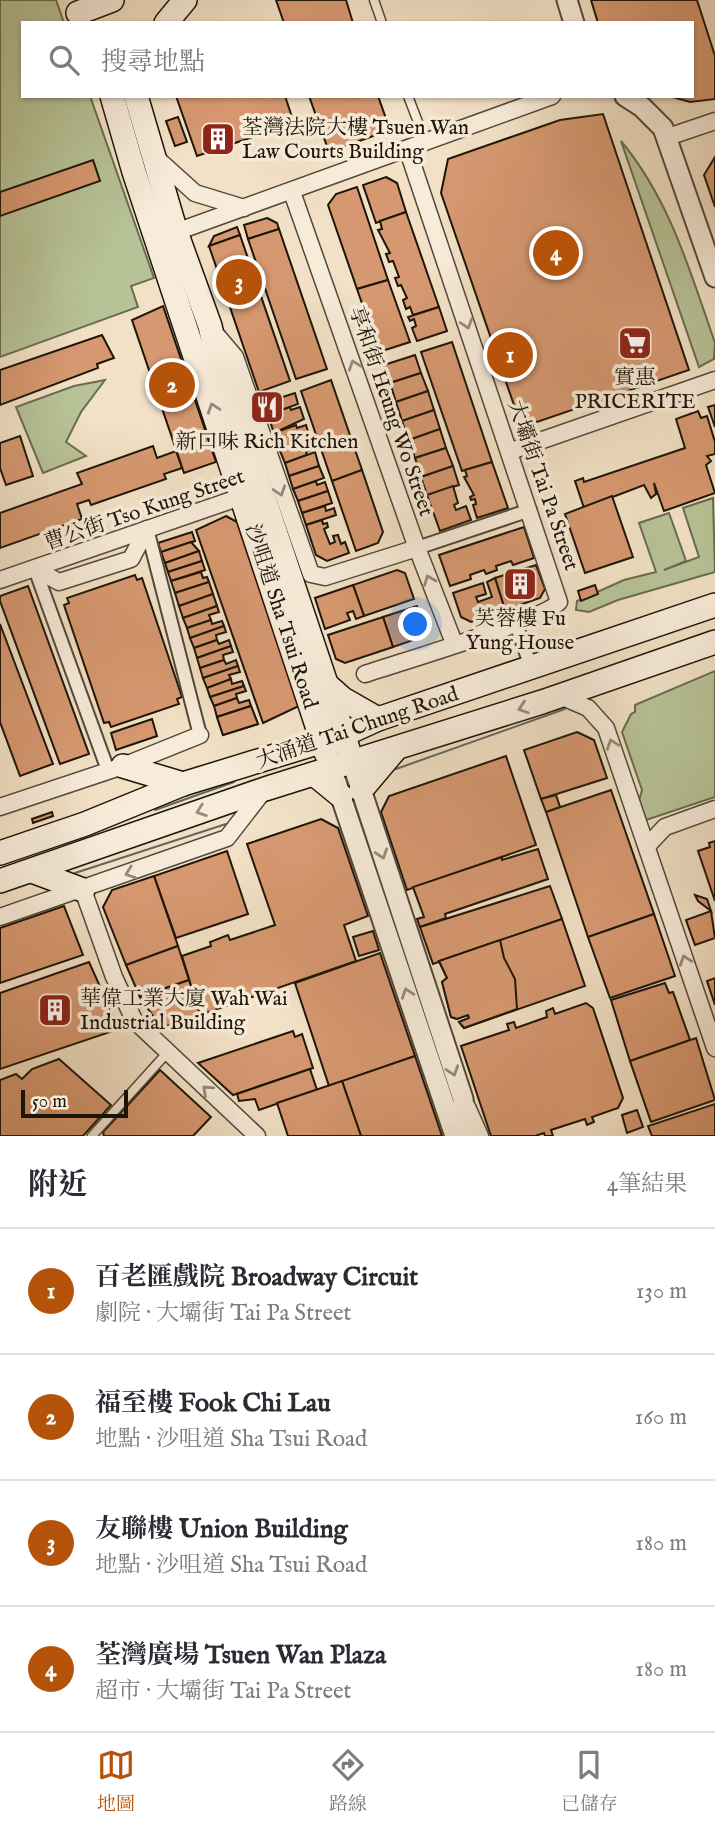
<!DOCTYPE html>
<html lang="zh-TW">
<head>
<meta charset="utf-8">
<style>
  :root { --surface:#fff; --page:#f2f2f3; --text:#2b2b33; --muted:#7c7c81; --line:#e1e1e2; --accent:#b45309 }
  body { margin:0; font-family:"IM FELL English","Noto Serif TC",serif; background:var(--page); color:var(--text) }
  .scale { position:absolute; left:21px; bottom:18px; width:107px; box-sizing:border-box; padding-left:7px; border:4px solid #1e1508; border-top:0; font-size:19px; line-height:24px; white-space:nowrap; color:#1e1508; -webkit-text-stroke:5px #f7ecda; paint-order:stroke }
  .you { position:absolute; left:416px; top:625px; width:24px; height:24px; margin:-18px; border:5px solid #fff; border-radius:50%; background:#1a73e8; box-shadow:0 0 0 10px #1a73e833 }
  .badge { display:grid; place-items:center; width:46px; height:46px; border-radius:50%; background:var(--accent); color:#fff; font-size:23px; font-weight:700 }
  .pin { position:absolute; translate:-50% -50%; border:4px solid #fff; box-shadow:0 2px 7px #0006 }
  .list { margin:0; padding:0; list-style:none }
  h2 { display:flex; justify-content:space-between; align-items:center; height:91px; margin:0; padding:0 28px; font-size:30px }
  h2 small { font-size:23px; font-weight:400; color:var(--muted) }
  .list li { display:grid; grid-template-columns:46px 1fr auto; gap:21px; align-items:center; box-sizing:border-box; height:126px; padding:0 28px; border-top:2px solid var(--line) }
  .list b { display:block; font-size:26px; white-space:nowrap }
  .list p { margin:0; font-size:23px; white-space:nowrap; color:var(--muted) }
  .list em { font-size:23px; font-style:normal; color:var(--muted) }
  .icon { flex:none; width:38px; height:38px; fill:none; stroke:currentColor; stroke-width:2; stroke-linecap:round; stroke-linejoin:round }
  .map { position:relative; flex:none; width:715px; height:1136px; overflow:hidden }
  .search { position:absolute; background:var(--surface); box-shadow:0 2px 5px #0004; left:21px; right:21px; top:21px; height:77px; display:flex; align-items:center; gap:18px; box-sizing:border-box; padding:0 24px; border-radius:0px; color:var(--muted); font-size:26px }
  .sheet { height:595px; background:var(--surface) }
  nav { display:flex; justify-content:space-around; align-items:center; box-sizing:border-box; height:98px; border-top:2px solid var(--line); background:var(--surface); font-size:19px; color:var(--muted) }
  nav a { display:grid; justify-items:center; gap:4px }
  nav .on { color:var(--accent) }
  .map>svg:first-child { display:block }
  .green { fill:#b7c397; stroke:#6a6c50; stroke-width:2 }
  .pier { fill:#f2e1c6 }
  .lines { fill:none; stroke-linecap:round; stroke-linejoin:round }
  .shore { stroke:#5f6864; stroke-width:2 }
  .building { fill:#d69870; stroke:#1e1508; stroke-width:2 }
  .service-casing { stroke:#534838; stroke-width:11 }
  .pedestrian-casing { stroke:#534838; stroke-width:16 }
  .minor-casing { stroke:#534838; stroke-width:19 }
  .tertiary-casing { stroke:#534838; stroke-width:23 }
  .secondary-casing { stroke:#1e1508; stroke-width:26 }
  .service { stroke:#f7ecda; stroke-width:8 }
  .pedestrian { stroke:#f7ecda; stroke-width:12 }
  .minor { stroke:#f7ecda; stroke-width:16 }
  .tertiary { stroke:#f7ecda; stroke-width:19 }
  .secondary { stroke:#f7ecda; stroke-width:23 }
  .oneway { stroke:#958b7c }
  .labels { text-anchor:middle; stroke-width:7; stroke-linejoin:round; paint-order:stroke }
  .poi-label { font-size:21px; fill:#1e1508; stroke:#f7ecda }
  .street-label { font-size:21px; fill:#1e1508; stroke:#f7ecda }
</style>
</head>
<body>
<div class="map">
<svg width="715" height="1136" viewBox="0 0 715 1136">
  <rect width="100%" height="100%" fill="#f2e1c6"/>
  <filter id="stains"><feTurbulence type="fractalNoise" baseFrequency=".00286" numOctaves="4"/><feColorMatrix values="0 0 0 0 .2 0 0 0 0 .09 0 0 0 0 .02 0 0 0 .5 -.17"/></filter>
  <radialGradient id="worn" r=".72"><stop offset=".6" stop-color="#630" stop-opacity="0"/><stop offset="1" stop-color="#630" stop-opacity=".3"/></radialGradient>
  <g class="green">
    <path d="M0 0H56L64 23H23V96H90L154 278 131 286 138 307 0 357Z"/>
    <path d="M621 141C670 200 690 271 715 343L714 359 699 367Z"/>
    <path d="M105 380 81 412 66 442 86 456 43 473 16 407 74 386Z"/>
    <path d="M713 498 715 572 618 600 589 612 576 610 577 601 624 580 656 572 639 523 669 513 686 561 664 570 699 557 683 508Z"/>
    <path d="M715 671V797L646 820 639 801 642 790 622 732 631 714 635 712V705Z"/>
  </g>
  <path class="pier" d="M715 585V661L352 793 0 905V832Z"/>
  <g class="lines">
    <g class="shore">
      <path d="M396 769 565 709"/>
      <path d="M155 810 234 782"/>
      <path d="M75 873 226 824"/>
    </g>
  </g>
  <g class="building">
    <path d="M276 0H346L353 23H284Z"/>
    <path d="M591 0H697L715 56V99L690 102 669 96H692V23H598Z"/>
    <path d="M176 96H285L294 123 197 156Z"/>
    <path d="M309 96H378L390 130 329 152Z"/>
    <path d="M603 114 689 370 537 422 516 411 441 193 448 159 560 120Z"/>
    <path d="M178 117 187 142 175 146 166 121Z"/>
    <path d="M715 157V207L704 175Z"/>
    <path d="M93 160 100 181 0 216V192Z"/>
    <path d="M386 177 397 183 406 212 376 223 363 185Z"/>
    <path d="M357 187 388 280 357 289 328 205 336 194Z"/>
    <path d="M406 212 439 307 413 315 410 307 406 309 403 300 407 298 401 285 398 286 395 278 399 277 393 261 389 262 386 254 390 253 378 230 382 229 380 221Z"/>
    <path d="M267 218 277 223 279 229 248 239 244 225Z"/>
    <path d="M237 227 240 235 209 246 214 236Z"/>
    <path d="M279 229 327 369 296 379 248 239Z"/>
    <path d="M240 235 290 381 259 392 209 246Z"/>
    <path d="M388 280 410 342 379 352 357 289Z"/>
    <path d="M163 306 216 462 184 473 132 320Z"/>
    <path d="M439 307 447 331 417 341 412 328 416 326 414 319 410 321 408 317Z"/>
    <path d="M102 335 114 358 97 364 98 368 0 405V370Z"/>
    <path d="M452 342 492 462 462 471 421 352Z"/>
    <path d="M415 355 421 373 390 383 384 365Z"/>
    <path d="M421 373 428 391 396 402 390 383Z"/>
    <path d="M331 380 362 470 332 481 301 391Z"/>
    <path d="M428 391 434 410 402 421 396 402Z"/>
    <path d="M295 393 298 404 268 415 264 403Z"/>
    <path d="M715 405V427L708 407Z"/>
    <path d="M290 407 291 410 300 407 304 419 274 433 268 415Z"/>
    <path d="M434 410 440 429 409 440 402 421Z"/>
    <path d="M698 411 701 418 707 416 715 442V454L707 456 711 461 706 465 715 493 664 511 654 483 656 494 651 498 644 485 584 508 575 481 583 478 584 482 685 448 676 419Z"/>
    <path d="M296 425 297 428 306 425 310 438 280 451 274 433Z"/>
    <path d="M440 429 446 448 415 458 409 440Z"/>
    <path d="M20 436 33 476 6 485 0 468V443Z"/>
    <path d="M311 440 314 449 306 452 307 455 285 463 280 451Z"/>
    <path d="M153 446 157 458 176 451 182 468 164 474 166 479 91 505 89 500 77 504 82 519 0 548V513L82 484 77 473Z"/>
    <path d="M446 448 453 466 421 477 415 458Z"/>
    <path d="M315 452 319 466 289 476 285 463Z"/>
    <path d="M492 462 508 508 477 518 473 505 476 504 475 499 471 500 470 497 474 495 464 477 467 476 465 470Z"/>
    <path d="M319 466 324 478 293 489 289 476Z"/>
    <path d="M453 466 459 485 427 495 421 477Z"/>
    <path d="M362 470 383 532 378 543 356 551 332 481Z"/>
    <path d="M316 481 317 485 325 482 328 491 298 501 293 489Z"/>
    <path d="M453 486 458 503 454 505 456 510 466 506 471 520 440 531 427 495Z"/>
    <path d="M328 491 332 503 302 513 298 501Z"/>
    <path d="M612 496 633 557 585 573 565 514Z"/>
    <path d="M325 506 326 511 334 508 336 515 306 525 302 513Z"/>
    <path d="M226 516 237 522 299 706 263 723 196 530Z"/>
    <path d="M322 520 323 524 327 523 328 527 324 529 330 544 335 542 333 536 338 535 341 544 345 542 349 553 327 561 316 555 306 525Z"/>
    <path d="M524 527 534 558 513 565 511 561 496 566 497 570 486 574 484 570 470 575 471 579 450 586 439 555Z"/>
    <path d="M192 532 195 541 161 552 158 543Z"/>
    <path d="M191 542 199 551 165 563 161 552Z"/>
    <path d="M199 551 202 561 168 572 165 563Z"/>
    <path d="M202 561 205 570 171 581 168 572Z"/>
    <path d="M536 565 545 589 540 598 505 610 495 578Z"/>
    <path d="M397 570 405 573 414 599 364 616 353 585Z"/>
    <path d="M201 572 203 578 207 577 209 582 175 593 171 581Z"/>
    <path d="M135 575 137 580 142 578 182 697 177 699 179 704 111 727 109 722 104 723 64 605 69 603 67 598Z"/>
    <path d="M495 578 505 610 471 622 461 617 453 593 483 583 486 594 476 597 478 602 492 597 487 582Z"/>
    <path d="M209 582 213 594 179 606 175 593Z"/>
    <path d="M353 585 364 616 356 619 353 611 347 613 350 620 325 629 315 598Z"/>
    <path d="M595 585 598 594 581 601 578 591Z"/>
    <path d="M28 586 89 754 60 764 0 601V596Z"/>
    <path d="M213 594 217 606 183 618 179 606Z"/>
    <path d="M217 606 219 612 209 615 211 620 187 628 183 618Z"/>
    <path d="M417 606 425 631 422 637 393 647 383 617Z"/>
    <path d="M383 617 393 647 345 663 336 659 328 635Z"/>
    <path d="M211 620 212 624 222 621 224 626 190 638 187 628Z"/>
    <path d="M0 624 53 764 20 776 0 722Z"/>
    <path d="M224 626 226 632 216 635 217 640 194 648 190 638Z"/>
    <path d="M217 640 219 644 229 640 231 646 197 658 194 648Z"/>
    <path d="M231 646 233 652 223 655 224 660 200 668 197 658Z"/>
    <path d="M224 660 226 664 236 660 238 666 203 678 200 668Z"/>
    <path d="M238 666 240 672 229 675 231 679 207 688 203 678Z"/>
    <path d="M231 679 232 684 242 681 244 686 210 697 207 688Z"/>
    <path d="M244 686 246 691 236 694 237 698 214 706 210 697Z"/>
    <path d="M237 698 239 703 249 700 251 706 217 717 214 706Z"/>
    <path d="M251 706 258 724 223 735 217 717Z"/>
    <path d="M251 706 258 724 223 735 217 717Z"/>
    <path d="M152 719 157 736 116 750 111 733Z"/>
    <path d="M577 732 594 740 607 778 541 799 524 750Z"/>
    <path d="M506 756 536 845 407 890 381 812 389 796Z"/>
    <path d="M611 790 654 914 588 937 546 812Z"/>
    <path d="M556 795 560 807 546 812 541 799Z"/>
    <path d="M52 812 53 816 33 823 32 819Z"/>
    <path d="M321 819 338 828 368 916 344 925 356 961 200 1015 182 956 211 946 210 942 228 935 230 940 275 925 247 844Z"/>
    <path d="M715 841V901L698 851 710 847 709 843Z"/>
    <path d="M538 849 548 879 445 914 446 918 420 927 417 919 424 917 413 887 502 857V860Z"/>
    <path d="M227 851 248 914 176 938 154 876Z"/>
    <path d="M154 876 178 946 126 965 103 907 112 890Z"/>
    <path d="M550 886 562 919 433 964 420 927Z"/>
    <path d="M695 895 707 899 711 911 698 901Z"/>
    <path d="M64 906 83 955 0 983V928Z"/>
    <path d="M711 911 715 938 695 945 686 920Z"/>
    <path d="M654 914 675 976 610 998 588 937Z"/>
    <path d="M562 919 585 986 464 1028 459 1022 469 1018 468 1015 457 1019 451 1017 442 982 447 978 439 961Z"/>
    <path d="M373 931 379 950 359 956 353 937Z"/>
    <path d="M500 940 504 958 515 979 517 1009 464 1028 459 1022 469 1018 468 1015 457 1019 451 1017 442 982 447 978 439 961Z"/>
    <path d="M178 946 189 980 140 997 126 965Z"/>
    <path d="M380 953 415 1056 329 1086 295 983Z"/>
    <path d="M89 962 119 1029 0 1069V993Z"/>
    <path d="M715 978V1005L707 981Z"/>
    <path d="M189 980 200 1015 161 1028 140 997Z"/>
    <path d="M665 983 669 993 673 992 690 1040 630 1061 611 1000Z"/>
    <path d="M586 1003 593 1008 623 1098 618 1108 592 1117 594 1122 587 1125 585 1119 551 1130 553 1136H545L544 1133 535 1136H491L461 1046 509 1030 507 1024 514 1022 516 1028 547 1017 546 1011 553 1008 555 1014Z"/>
    <path d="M293 1031 295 1037 302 1034 313 1068 233 1095 198 1063Z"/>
    <path d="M696 1038 715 1100 651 1122 630 1061Z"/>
    <path d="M415 1056 442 1136H361L342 1081Z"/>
    <path d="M59 1059 111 1105 83 1136H0V1080L16 1074 22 1079 32 1069Z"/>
    <path d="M310 1069 317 1090 259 1110 255 1099 239 1101 237 1094Z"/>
    <path d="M160 1070 211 1117 193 1136H104L103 1132Z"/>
    <path d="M342 1081 361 1136H288L277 1103Z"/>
    <path d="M715 1104V1136H652L648 1126Z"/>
    <path d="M637 1110 643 1127 627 1133 622 1115Z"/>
  </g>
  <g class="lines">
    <g class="service-casing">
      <g id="service">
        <path d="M374 0 382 23"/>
        <path d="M408 96 426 143"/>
        <path d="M92 1136 167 1053"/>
      </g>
    </g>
    <g class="pedestrian-casing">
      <g id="pedestrian">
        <path d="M147 529 200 735"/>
        <path d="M417 548 530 510"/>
        <path d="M35 569 105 762"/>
        <path d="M516 624 531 667"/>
      </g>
    </g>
    <g class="minor-casing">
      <g id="minor">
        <path d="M668 137 715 121"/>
        <path d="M154 156 195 193 244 208"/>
        <path d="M292 192 417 548 454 643"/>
        <path d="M176 232 552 96"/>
        <path d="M213 331 235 357 311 574 325 577 417 548"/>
        <path d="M511 451 715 380"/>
        <path d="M35 569 59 582 131 559 147 529"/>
        <path d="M0 580 249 494"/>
        <path d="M365 674C397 663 544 620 559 602L408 151"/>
        <path d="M560 696 588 708 606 728 715 1048"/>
        <path d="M0 807 123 766 200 735"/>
        <path d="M647 846 665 827 715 809"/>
        <path d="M83 890 114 977 134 1020 257 1136"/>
        <path d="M0 917 227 838 265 789"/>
        <path d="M467 1107 480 1136"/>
      </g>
    </g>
    <g class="tertiary-casing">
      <g id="tertiary">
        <path d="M567 0 574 23"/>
        <path d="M625 96 642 107 663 128 715 277"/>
        <path d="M352 762 463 1099 467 1136"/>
        <path d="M336 782 455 1136"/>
      </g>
    </g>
    <g class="secondary-casing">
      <g id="secondary">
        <path d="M78 13 112 0"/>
        <path d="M166 23 185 0"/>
        <path d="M112 96 134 172 326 753"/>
        <path d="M136 96 176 232 210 326 218 361 348 749"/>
        <path d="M326 684 343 699 378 719"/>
        <path d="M123 766 183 784"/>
        <path d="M314 774 341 796"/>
        <path d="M361 790 394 751"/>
        <path d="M0 853 85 824 183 784 343 735 378 719 715 605"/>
        <path d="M32 871 83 890"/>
        <path d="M0 881 265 789 542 702 715 642"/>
      </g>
    </g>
    <use href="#service" class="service"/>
    <use href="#pedestrian" class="pedestrian"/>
    <use href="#minor" class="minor"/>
    <use href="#tertiary" class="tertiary"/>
    <use href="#secondary" class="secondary"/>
  </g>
  <defs><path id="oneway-chevron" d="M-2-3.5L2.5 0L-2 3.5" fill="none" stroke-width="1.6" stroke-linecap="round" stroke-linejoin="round" transform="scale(1.75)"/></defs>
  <g class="oneway">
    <use href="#oneway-chevron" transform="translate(467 324) rotate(71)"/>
    <use href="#oneway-chevron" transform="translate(354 365) rotate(-109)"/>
    <use href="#oneway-chevron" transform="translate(213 408) rotate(-108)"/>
    <use href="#oneway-chevron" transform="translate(280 491) rotate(72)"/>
    <use href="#oneway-chevron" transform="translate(429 580) rotate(-111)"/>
    <use href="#oneway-chevron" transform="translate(523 708) rotate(162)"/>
    <use href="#oneway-chevron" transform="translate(612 744) rotate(-109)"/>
    <use href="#oneway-chevron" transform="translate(201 811) rotate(161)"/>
    <use href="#oneway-chevron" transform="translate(382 854) rotate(72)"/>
    <use href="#oneway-chevron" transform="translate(130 873) rotate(160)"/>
    <use href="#oneway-chevron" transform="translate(685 960) rotate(-109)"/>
    <use href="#oneway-chevron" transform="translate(407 993) rotate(-109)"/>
    <use href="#oneway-chevron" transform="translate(453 1071) rotate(72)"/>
    <use href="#oneway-chevron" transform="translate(207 1090) rotate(-137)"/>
  </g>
  <defs>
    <g id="building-square" transform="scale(1.75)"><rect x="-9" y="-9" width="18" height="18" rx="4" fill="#8f2418" stroke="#f7ecda"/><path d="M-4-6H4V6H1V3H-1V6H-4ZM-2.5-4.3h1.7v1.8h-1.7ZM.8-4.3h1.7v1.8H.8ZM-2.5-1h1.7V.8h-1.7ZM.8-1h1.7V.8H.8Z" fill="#fff"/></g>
    <g id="supermarket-square" transform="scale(1.75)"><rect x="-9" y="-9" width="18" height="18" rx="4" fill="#8f2418" stroke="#f7ecda"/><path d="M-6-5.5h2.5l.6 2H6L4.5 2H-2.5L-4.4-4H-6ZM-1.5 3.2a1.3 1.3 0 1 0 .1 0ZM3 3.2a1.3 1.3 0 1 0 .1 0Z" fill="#fff"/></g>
    <g id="restaurant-square" transform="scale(1.75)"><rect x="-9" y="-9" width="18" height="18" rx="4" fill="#8f2418" stroke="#f7ecda"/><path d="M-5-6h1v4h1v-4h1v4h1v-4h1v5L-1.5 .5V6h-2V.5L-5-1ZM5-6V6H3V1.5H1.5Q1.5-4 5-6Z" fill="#fff"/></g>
  </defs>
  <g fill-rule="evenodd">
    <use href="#building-square" x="218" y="139"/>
    <use href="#supermarket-square" x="635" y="343"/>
    <use href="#restaurant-square" x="267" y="407"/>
    <use href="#building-square" x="520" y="584"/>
    <use href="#building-square" x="55" y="1010"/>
  </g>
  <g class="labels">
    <g class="poi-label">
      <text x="242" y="134" text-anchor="start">荃灣法院大樓 Tsuen Wan<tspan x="242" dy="24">Law Courts Building</tspan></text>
      <text x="635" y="384">實惠<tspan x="635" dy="24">PRICERITE</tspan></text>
      <text x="267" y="448">新口味 Rich Kitchen</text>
      <text x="520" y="625">芙蓉樓 Fu<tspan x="520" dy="24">Yung House</tspan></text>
      <text x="80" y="1005" text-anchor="start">華偉工業大廈 Wah Wai<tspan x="80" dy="24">Industrial Building</tspan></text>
    </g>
    <g class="street-label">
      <text transform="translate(392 411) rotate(71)" y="7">享和街 Heung Wo Street</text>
      <text transform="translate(544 485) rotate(71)" y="7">大壩街 Tai Pa Street</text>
      <text transform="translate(144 509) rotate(-19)" y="7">曹公街 Tso Kung Street</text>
      <text transform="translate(282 616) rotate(72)" y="7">沙咀道 Sha Tsui Road</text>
      <text transform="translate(357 727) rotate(-19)" y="7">大涌道 Tai Chung Road</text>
    </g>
  </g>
  <rect width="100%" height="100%" filter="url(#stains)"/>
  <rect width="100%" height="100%" fill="url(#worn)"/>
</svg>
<div class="scale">50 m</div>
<div class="you"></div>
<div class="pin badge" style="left:510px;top:355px">1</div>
<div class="pin badge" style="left:172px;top:385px">2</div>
<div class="pin badge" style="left:239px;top:282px">3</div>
<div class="pin badge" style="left:556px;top:253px">4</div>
<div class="search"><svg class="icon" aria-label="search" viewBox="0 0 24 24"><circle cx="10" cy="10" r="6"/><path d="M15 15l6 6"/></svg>搜尋地點</div>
</div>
<section class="sheet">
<h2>附近<small>4筆結果</small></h2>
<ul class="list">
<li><span class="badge">1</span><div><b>百老匯戲院 Broadway Circuit</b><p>劇院 · 大壩街 Tai Pa Street</p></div><em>130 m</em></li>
<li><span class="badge">2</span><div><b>福至樓 Fook Chi Lau</b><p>地點 · 沙咀道 Sha Tsui Road</p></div><em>160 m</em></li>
<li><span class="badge">3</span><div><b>友聯樓 Union Building</b><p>地點 · 沙咀道 Sha Tsui Road</p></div><em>180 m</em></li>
<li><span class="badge">4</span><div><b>荃灣廣場 Tsuen Wan Plaza</b><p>超市 · 大壩街 Tai Pa Street</p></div><em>180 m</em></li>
</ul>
</section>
<nav>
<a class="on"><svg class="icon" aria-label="map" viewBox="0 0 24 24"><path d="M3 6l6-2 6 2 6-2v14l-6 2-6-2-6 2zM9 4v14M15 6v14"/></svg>地圖</a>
<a><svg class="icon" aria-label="directions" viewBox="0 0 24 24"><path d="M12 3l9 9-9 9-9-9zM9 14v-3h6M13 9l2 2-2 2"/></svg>路線</a>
<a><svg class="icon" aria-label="saved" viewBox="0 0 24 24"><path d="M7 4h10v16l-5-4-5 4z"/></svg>已儲存</a>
</nav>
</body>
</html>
